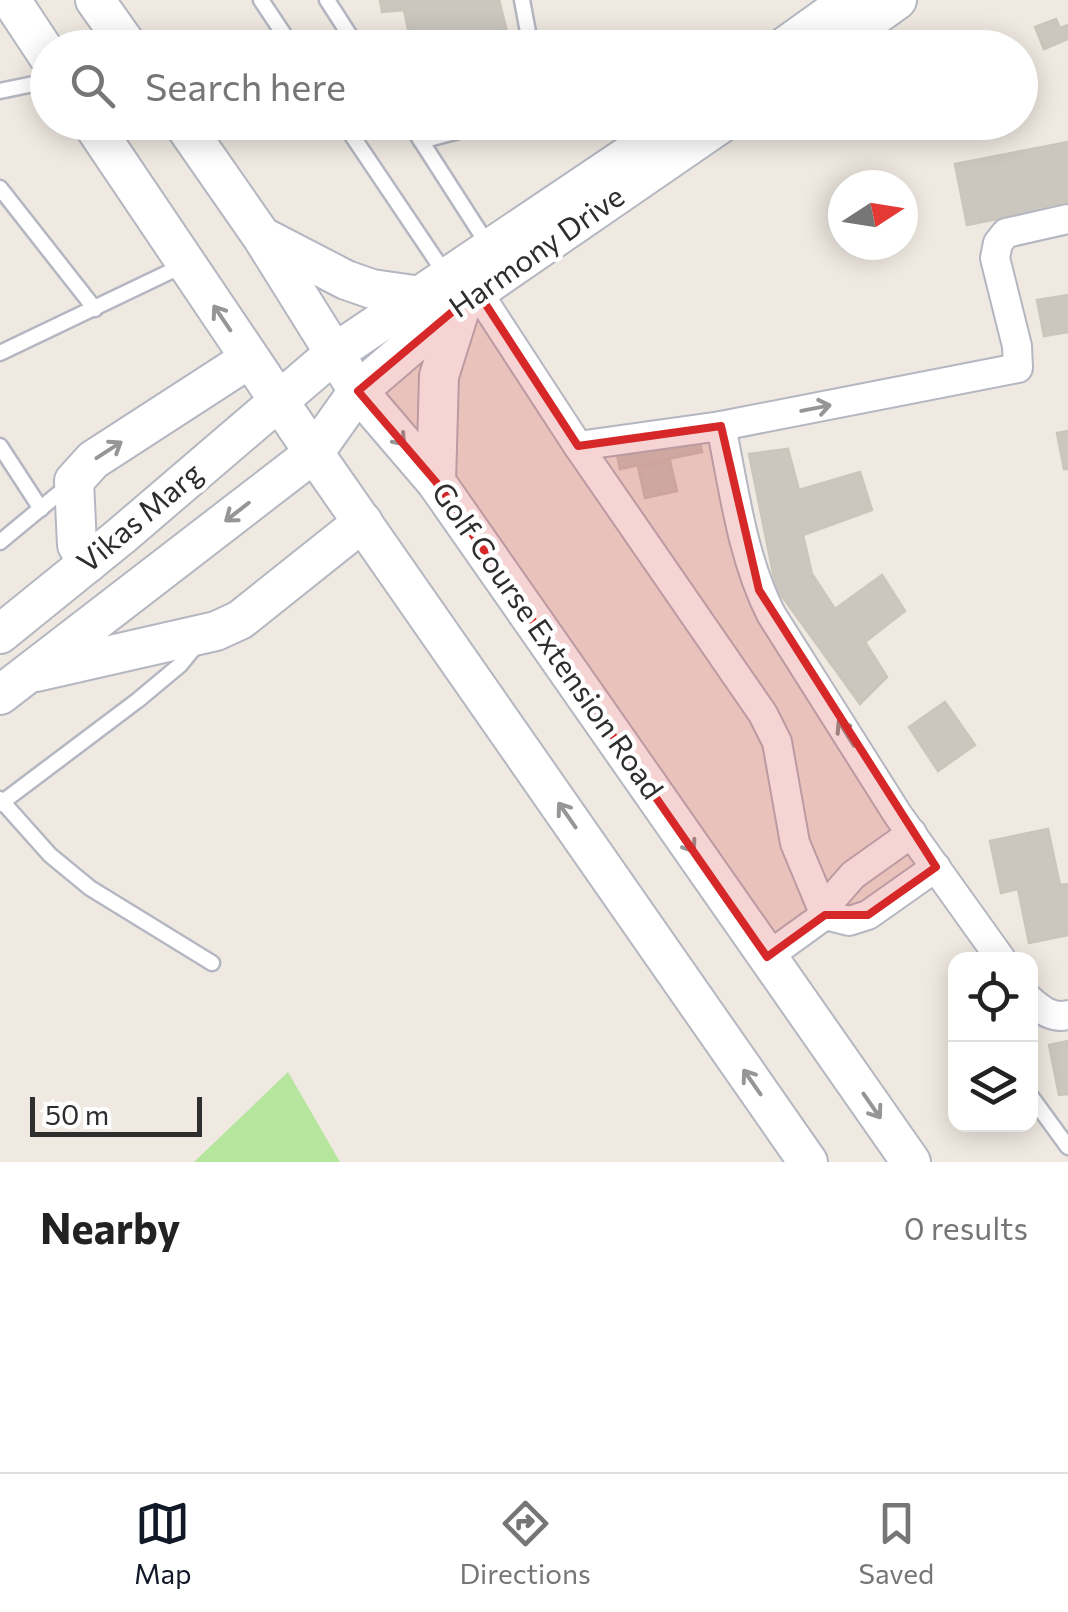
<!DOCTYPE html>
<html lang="en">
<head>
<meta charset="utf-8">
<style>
  :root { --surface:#fff; --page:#f2f2f2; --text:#222; --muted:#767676; --line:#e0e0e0; --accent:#111827 }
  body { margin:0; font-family:Commissioner,sans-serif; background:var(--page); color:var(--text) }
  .controls { position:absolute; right:30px; bottom:30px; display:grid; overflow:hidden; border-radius:20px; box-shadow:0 5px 25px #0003 }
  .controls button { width:90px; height:90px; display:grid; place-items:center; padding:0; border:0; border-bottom:2px solid var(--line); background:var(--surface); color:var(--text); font:50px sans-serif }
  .compass { position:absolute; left:828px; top:170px; width:90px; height:90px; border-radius:50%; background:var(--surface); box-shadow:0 5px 25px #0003; rotate:78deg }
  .scale { position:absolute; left:30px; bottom:25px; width:172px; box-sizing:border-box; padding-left:10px; border:5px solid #2e2e2e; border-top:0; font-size:28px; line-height:35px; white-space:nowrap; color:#2e2e2e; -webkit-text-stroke:8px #fff; paint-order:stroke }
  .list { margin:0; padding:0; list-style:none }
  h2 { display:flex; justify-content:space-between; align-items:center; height:130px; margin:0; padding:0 40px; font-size:42px }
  h2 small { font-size:32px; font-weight:400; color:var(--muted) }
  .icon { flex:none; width:55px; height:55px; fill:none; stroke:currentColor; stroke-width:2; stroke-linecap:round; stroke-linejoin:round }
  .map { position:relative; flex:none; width:1068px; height:1162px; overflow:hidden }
  .search { position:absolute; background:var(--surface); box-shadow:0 5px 25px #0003; left:30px; right:30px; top:30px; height:110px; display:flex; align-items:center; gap:25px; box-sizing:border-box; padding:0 35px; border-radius:55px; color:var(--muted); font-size:38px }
  .sheet { height:310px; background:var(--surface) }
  nav { display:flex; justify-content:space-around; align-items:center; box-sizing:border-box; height:140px; border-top:2px solid var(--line); background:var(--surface); font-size:28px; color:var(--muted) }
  nav a { display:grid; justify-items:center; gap:5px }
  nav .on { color:var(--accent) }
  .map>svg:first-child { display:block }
  .green { fill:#b6e59e }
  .building { fill:#cbc7bf; stroke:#cbc5ba; stroke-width:2.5 }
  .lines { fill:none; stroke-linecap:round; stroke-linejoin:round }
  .lane-casing { stroke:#b4b7c1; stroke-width:19 }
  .street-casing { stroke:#b4b7c1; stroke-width:32 }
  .secondary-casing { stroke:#b4b7c1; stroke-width:42 }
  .lane { stroke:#fff; stroke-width:14 }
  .street { stroke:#fff; stroke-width:28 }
  .secondary { stroke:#fff; stroke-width:38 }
  .oneway { stroke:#969696 }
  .marked { fill:#d62828; fill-opacity:0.2; stroke:#d62828; stroke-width:8; stroke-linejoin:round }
  .labels { text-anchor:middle; stroke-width:9; stroke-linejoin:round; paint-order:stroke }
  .street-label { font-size:30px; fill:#2e2e2e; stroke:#fff }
</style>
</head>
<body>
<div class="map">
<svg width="1068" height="1162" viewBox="0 0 1068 1162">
  <rect width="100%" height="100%" fill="#efe9e1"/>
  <path class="green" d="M288 1072 340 1162H194Z"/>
  <g class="building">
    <path d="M380 0H499L511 48H412L404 10 382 12Z"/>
    <path d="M1056 19 1060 28 1068 25V39L1044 49 1035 27Z"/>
    <path d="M1068 142V205L967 225 955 164Z"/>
    <path d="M1068 295V332L1044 336 1037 300Z"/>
    <path d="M1068 431V469H1064L1057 433Z"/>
    <path d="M698 433 702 452 620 469 616 449Z"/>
    <path d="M788 449 799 490 860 472 872 510 803 535 812 574 835 609 882 575 905 611 865 642 887 677 860 704 776 588 749 454Z"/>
    <path d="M670 461 677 491 645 498 638 467Z"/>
    <path d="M945 702 975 745 938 771 909 727Z"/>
    <path d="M1048 829 1060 885 1068 884V935L1029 943 1018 889 1001 893 990 841Z"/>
    <path d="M1068 1041V1094L1059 1095 1049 1045Z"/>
  </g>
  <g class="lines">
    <g class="lane-casing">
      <g id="lane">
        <path d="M261 0 293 48"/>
        <path d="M327 0 358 48"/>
        <path d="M522 0 531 48"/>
        <path d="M0 91 48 81"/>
        <path d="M343 122 446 275"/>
        <path d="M409 122 488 245"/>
        <path d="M421 141 492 122"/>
        <path d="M0 188 95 309"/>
        <path d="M0 353 186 264"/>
        <path d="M0 446 41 509"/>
        <path d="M0 542 69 485"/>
        <path d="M0 799 50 855 90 888 212 963"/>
        <path d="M0 804 138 700 180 665 198 643"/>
        <path d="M1030 1095 1068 1147"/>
      </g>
    </g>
    <g class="street-casing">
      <g id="street">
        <path d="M477 291 578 446 763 714 777 742 795 843 825 915"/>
        <path d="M721 426C734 489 742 557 771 614L898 815 1001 959"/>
        <path d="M578 446 721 426 1018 368 1017 346 995 258 998 243 1006 233 1068 219"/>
        <path d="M825 915 849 921 868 915 936 867"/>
        <path d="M767 957 825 915 832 899 853 875 912 833"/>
        <path d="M1030 1000C1041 1010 1053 1019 1068 1015"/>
      </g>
    </g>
    <g class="secondary-casing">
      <g id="secondary">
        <path d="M11 0 48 56"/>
        <path d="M95 0 129 48"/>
        <path d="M783 48 850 0"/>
        <path d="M830 48 897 0"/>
        <path d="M91 122 314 453 808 1162"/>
        <path d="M182 122 262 237 358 391 436 482 911 1162"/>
        <path d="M265 238 346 280 372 289 421 296"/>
        <path d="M436 482 439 376 462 303"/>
        <path d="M88 563 77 545 74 481 93 460 249 359"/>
        <path d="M0 634 121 536 336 352 678 122"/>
        <path d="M36 672 216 631 240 620 363 522"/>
        <path d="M0 695 314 453 358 391 463 301 723 122"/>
      </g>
    </g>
    <use href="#lane" class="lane"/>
    <use href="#street" class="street"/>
    <use href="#secondary" class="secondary"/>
  </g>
  <defs><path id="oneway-shaft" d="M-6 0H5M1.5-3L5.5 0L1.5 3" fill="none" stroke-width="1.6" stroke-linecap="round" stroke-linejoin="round" transform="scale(2.5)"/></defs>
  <g class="oneway">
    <use href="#oneway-shaft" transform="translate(222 318) rotate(-124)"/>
    <use href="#oneway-shaft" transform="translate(816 408) rotate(-11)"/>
    <use href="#oneway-shaft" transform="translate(395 434) rotate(49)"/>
    <use href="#oneway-shaft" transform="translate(109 450) rotate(-33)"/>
    <use href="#oneway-shaft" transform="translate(237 512) rotate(142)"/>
    <use href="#oneway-shaft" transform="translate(846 733) rotate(-122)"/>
    <use href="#oneway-shaft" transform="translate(567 815) rotate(-125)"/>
    <use href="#oneway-shaft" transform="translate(686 840) rotate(55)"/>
    <use href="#oneway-shaft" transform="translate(752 1082) rotate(-125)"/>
    <use href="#oneway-shaft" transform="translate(872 1106) rotate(55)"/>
  </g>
  <path class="marked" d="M477 291 578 446 721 426 759 590 936 867 868 915H825L767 957 436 482 358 391Z"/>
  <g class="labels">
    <g class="street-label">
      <text transform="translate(537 252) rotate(-35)" y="10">Harmony Drive</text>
      <text transform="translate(140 518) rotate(-40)" y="10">Vikas Marg</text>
      <text transform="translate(547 641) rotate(55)" y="10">Golf Course Extension Road</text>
    </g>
  </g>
</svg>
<div class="controls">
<button><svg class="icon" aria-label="locate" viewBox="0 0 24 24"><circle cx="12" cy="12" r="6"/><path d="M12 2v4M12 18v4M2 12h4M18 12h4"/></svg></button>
<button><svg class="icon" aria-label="layers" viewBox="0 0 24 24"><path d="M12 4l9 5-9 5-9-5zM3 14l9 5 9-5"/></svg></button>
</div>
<svg class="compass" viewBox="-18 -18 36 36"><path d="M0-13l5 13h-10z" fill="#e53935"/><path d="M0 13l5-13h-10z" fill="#767676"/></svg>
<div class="scale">50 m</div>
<div class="search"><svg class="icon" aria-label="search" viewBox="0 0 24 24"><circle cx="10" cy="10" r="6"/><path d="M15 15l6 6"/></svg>Search here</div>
</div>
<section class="sheet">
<h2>Nearby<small>0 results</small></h2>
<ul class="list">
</ul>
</section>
<nav>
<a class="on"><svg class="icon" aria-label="map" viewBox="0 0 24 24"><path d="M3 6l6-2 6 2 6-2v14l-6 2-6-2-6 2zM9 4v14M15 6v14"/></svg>Map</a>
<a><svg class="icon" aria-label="directions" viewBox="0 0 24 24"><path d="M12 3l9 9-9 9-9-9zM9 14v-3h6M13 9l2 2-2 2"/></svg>Directions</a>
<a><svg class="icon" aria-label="saved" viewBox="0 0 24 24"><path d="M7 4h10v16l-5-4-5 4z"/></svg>Saved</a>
</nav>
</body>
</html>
